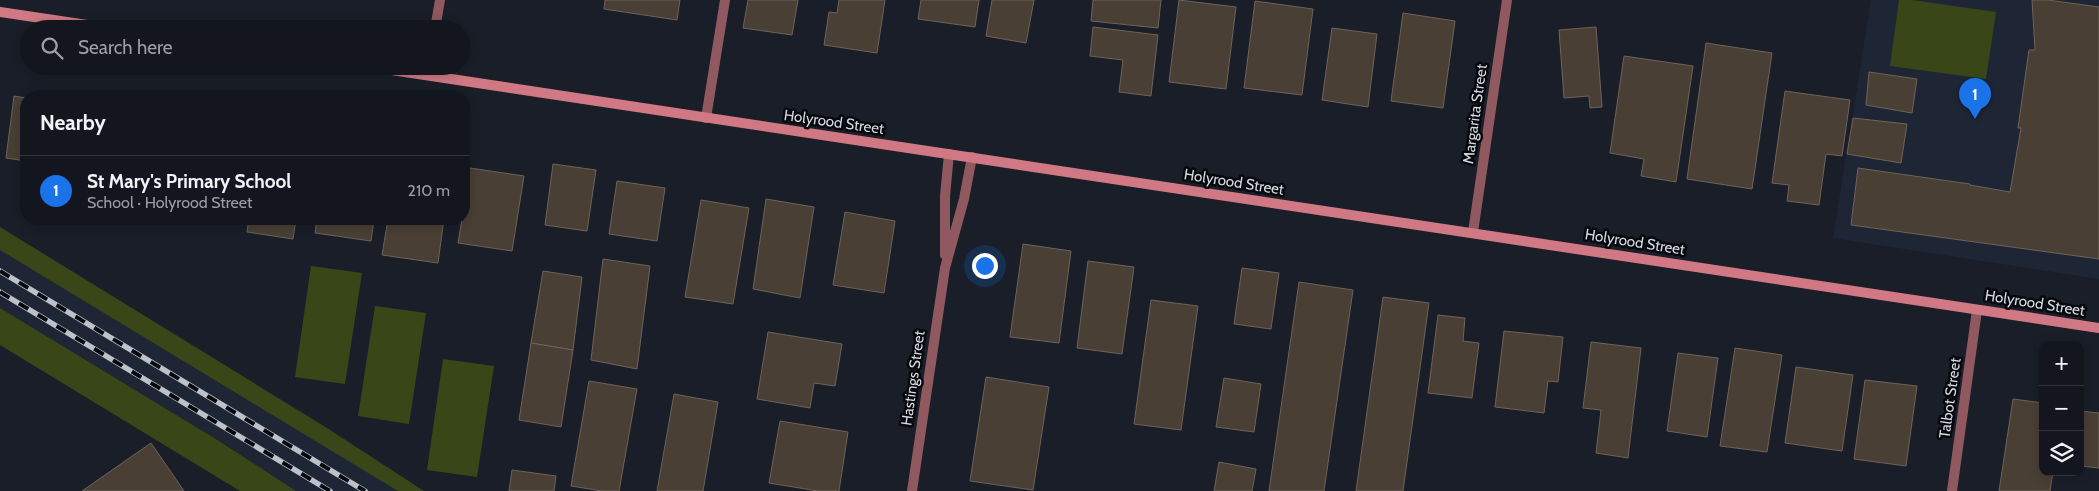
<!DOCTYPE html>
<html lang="en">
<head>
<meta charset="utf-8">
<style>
  :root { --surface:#13161e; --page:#20232b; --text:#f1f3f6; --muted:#9d9fa4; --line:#32353c; --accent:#1a73e8 }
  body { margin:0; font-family:Cabin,sans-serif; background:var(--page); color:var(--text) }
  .controls { position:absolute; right:15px; bottom:15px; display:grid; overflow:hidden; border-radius:10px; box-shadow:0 2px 12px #0003 }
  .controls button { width:45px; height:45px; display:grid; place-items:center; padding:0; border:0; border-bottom:1px solid var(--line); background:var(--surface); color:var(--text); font:25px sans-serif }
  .you { position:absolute; left:984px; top:265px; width:18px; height:18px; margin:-12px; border:4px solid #fff; border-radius:50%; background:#1a73e8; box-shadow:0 0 0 8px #1a73e833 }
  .badge { display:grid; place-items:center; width:32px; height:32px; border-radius:50%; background:var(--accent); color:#fff; font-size:16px; font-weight:700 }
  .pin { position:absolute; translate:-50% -41px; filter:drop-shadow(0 1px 2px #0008) }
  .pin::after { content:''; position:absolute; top:26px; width:18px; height:15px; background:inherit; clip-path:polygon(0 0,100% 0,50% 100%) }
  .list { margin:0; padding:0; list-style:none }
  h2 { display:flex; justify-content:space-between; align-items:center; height:65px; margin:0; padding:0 20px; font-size:21px }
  h2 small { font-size:16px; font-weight:400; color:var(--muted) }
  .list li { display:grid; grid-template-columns:32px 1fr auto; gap:15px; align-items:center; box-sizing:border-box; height:70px; padding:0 20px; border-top:1px solid var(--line) }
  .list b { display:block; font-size:19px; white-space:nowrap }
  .list p { margin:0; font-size:16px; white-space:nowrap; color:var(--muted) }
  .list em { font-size:16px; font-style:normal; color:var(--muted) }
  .icon { flex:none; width:28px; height:28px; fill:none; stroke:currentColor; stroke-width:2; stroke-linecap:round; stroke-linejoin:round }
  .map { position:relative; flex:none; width:2099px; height:491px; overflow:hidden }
  .search { position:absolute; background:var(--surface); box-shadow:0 2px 12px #0003; left:20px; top:20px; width:450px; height:55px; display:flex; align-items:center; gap:12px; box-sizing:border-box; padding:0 18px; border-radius:28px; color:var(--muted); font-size:19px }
  .panel { position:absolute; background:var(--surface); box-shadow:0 2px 12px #0003; left:20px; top:90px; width:450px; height:135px; border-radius:20px }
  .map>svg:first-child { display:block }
  .built { fill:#1e2636 }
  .green { fill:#394718 }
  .building { fill:#493f35; stroke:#6e6359 }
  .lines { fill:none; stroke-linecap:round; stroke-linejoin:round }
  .lane { stroke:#8f595f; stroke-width:10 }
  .street { stroke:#8f595f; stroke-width:10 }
  .secondary { stroke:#d07984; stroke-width:10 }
  .rail-casing { stroke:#bdc1c9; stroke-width:5.5 }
  .rail { stroke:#06080d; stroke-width:4; stroke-dasharray:11; stroke-linecap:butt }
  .labels { text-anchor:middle; stroke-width:5; stroke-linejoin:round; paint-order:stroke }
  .street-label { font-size:15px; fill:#d7dbe2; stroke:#06080d }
</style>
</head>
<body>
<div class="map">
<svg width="2099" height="491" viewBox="0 0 2099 491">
  <rect width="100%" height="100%" fill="#191e28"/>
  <g class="built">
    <path d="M1871 0H2099V279L1833 238Z"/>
    <path d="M0 250 392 486 398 491H296L219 441 0 308Z"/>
  </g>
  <g class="green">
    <path d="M1899 0H1912L1996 12 1986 79 1890 66Z"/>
    <path d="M0 227 327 428 424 491H398L0 250Z"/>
    <path d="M311 266 362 273 345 384 295 377Z"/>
    <path d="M375 306 426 313 409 424 358 416Z"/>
    <path d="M0 308 219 441 296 491H240L0 345Z"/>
    <path d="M443 359 494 366 477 477 427 470Z"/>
  </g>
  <g class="building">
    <path d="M605 0H680L677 20 604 9Z"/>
    <path d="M748 0H798L792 35 743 28Z"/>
    <path d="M839 0H885L877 53 824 45 829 12 837 13Z"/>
    <path d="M921 0H979L975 27 918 19Z"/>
    <path d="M992 0H1034L1026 43 986 36Z"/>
    <path d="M1093 0H1161L1158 28 1091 21Z"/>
    <path d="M1179 0 1236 7 1226 89 1169 82Z"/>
    <path d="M2032 0H2048L2099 7V259L1851 225 1858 168 1970 184V185L2010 192 2021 128H2018L2029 50H2035Z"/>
    <path d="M1255 1 1313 9 1302 95 1244 88Z"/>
    <path d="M1403 13 1455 21 1443 108 1391 101Z"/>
    <path d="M1093 27 1158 35 1151 96 1119 92 1123 60 1090 56Z"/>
    <path d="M1596 27 1602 107 1590 108 1589 96 1564 98 1559 30Z"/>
    <path d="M1332 28 1377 34 1368 107 1322 100Z"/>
    <path d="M1706 43 1772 53 1752 189 1687 179Z"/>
    <path d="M1624 56 1693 66 1676 182 1641 176 1644 159 1610 153Z"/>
    <path d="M1869 72 1917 79 1912 113 1866 105Z"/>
    <path d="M1785 91 1850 100 1842 156 1826 154 1819 205 1787 201 1789 185 1772 183Z"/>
    <path d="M14 96 26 98V161L6 158Z"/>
    <path d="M1853 118 1907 124 1901 163 1847 154Z"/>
    <path d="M553 164 596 170 587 231 545 225Z"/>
    <path d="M470 168 524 176 512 251 458 243 462 219H464Z"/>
    <path d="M617 181 665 188 657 241 609 234Z"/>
    <path d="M766 199 814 207 800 298 753 289Z"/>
    <path d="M701 200 749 208 733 304 685 297Z"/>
    <path d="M845 212 895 221 884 293 833 285Z"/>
    <path d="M249 219H296L293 239 247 232Z"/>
    <path d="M317 219H374L371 241 315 233Z"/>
    <path d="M388 219H444L438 263 382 255Z"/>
    <path d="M1023 244 1071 251 1059 343 1010 337Z"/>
    <path d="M603 259 650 266 637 369 591 360Z"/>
    <path d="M1088 261 1134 267 1122 354 1077 348Z"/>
    <path d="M1242 268 1279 273 1271 329 1234 324Z"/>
    <path d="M543 271 582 277 573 350 531 343Z"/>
    <path d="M1299 282 1353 290 1324 491H1269Z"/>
    <path d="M1383 297 1429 303 1403 491H1356Z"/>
    <path d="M1151 300 1198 306 1181 430 1134 424Z"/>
    <path d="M1438 315 1465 318 1463 341 1479 343 1472 398 1428 393Z"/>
    <path d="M1504 331 1563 337 1558 382 1548 381 1544 413 1495 407Z"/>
    <path d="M768 332 842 344 835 386 814 383 810 408 757 399Z"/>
    <path d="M1591 342 1641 348 1628 458 1596 453 1601 410 1583 408Z"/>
    <path d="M531 343 573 350 561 427 519 420Z"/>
    <path d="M1735 348 1782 355 1767 452 1720 446Z"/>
    <path d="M1678 353 1718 358 1707 437 1667 431Z"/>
    <path d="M1796 367 1853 375 1842 451 1785 443Z"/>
    <path d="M986 377 1049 387 1033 490 970 481Z"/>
    <path d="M1224 378 1261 384 1254 432 1216 427Z"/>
    <path d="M1865 380 1917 386 1906 466 1854 459Z"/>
    <path d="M589 381 637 389 619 491H602L571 486Z"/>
    <path d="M674 394 718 402 703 491H657Z"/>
    <path d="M2013 399 2043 403V472H2053L2050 491H1999Z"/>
    <path d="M2080 411 2099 413V468L2080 466Z"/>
    <path d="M780 421 848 432 839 491H818L769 483Z"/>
    <path d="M151 443 184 491H82Z"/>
    <path d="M1219 462 1256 469 1252 491H1214Z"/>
    <path d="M512 470 556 476 554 491H509Z"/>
  </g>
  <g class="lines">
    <path class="lane" d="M706 118 725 0"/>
    <g class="street">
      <path d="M435 29 440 0"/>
      <path d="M1473 232 1507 0"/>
      <path d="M945 255V196L949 154"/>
      <path d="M912 491 945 268 964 199 972 157"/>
      <path d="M1952 491 1977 310"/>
    </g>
    <g class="secondary">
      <path d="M0 12 114 29"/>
      <path d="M365 66 2099 328"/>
    </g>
    <g class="rail-casing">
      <g id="rail">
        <path d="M0 271 365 491"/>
        <path d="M0 292 330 491"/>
      </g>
    </g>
    <use href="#rail" class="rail"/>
  </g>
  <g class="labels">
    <g class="street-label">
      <text transform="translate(1475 114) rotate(-82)" y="5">Margarita Street</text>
      <text transform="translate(834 122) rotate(8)" y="5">Holyrood Street</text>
      <text transform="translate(1234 182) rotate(9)" y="5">Holyrood Street</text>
      <text transform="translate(1635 242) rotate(9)" y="5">Holyrood Street</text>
      <text transform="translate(2035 303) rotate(9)" y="5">Holyrood Street</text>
      <text transform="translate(913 378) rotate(-82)" y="5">Hastings Street</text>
      <text transform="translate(1950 398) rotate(-82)" y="5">Talbot Street</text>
    </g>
  </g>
</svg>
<div class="controls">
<button>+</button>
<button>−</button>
<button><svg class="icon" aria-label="layers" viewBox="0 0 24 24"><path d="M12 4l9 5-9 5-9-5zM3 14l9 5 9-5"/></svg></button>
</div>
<div class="you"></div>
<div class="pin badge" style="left:1975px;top:119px">1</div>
<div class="search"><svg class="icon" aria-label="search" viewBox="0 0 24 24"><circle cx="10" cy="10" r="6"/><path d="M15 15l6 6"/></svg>Search here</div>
<section class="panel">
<h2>Nearby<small></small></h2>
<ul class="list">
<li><span class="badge">1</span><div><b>St Mary's Primary School</b><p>School · Holyrood Street</p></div><em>210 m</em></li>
</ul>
</section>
</div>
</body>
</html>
